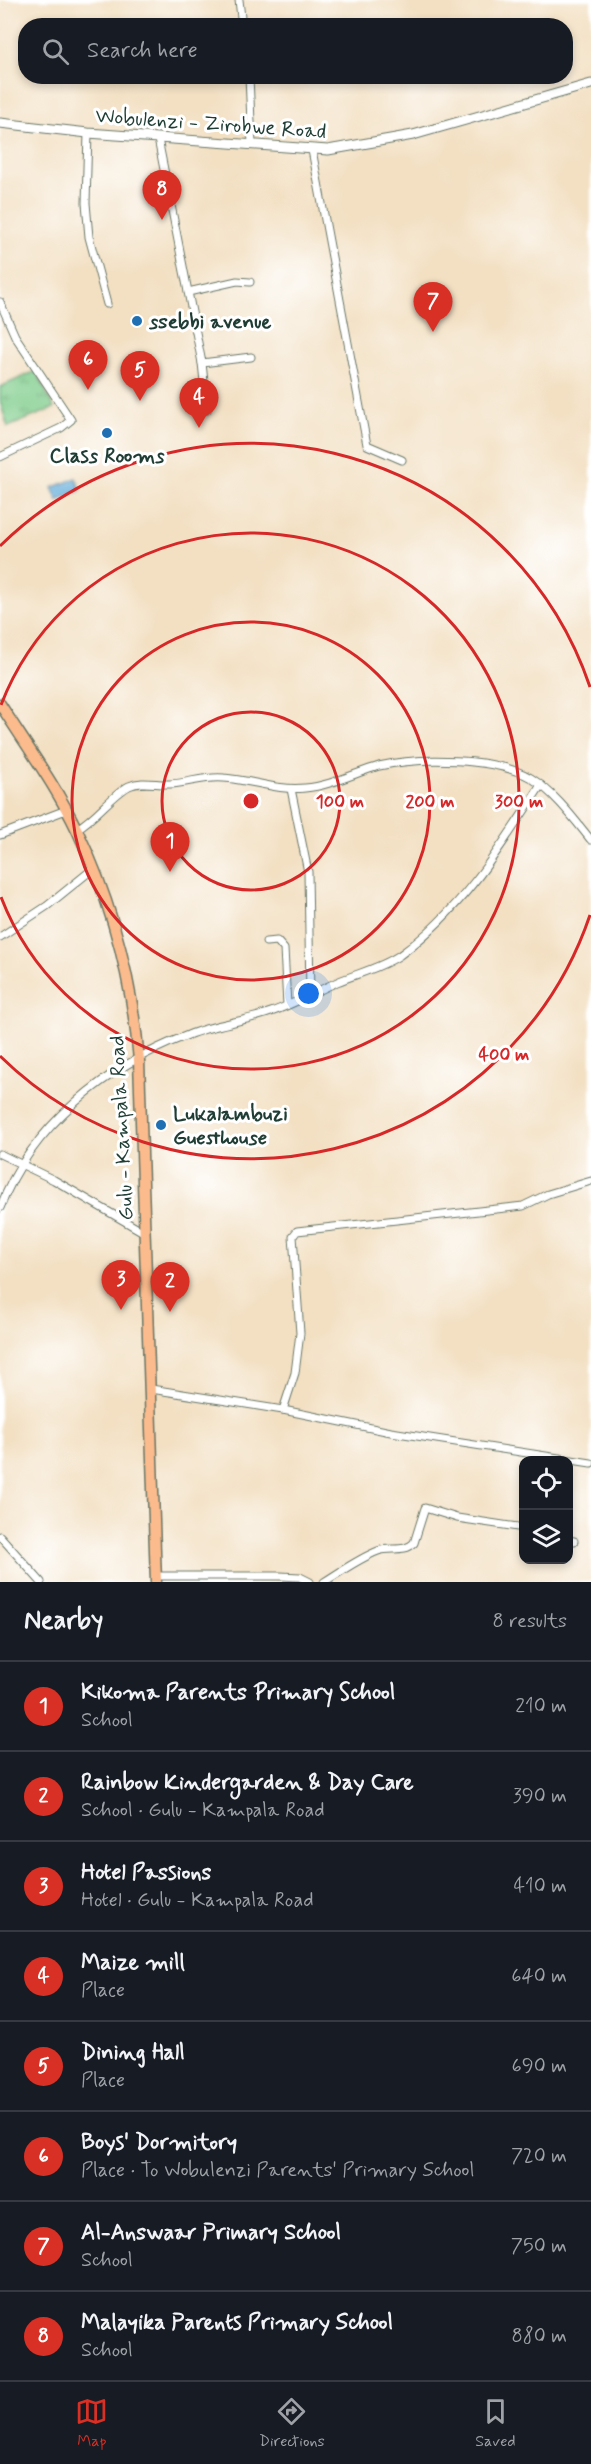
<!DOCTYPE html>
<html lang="en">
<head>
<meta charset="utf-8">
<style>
  :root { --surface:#171b24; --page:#20242c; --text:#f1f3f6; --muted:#9ea1a6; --line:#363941; --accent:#d93025 }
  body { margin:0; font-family:Mynerve,sans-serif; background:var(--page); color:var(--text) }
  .controls { position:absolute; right:18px; bottom:18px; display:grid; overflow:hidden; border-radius:12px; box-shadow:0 3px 9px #0003 }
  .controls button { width:54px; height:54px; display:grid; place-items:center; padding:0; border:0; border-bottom:2px solid var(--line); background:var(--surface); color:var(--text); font:30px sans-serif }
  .you { position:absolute; left:309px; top:994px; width:21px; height:21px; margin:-15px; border:4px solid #fff; border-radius:50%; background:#1a73e8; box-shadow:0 0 0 9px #1a73e833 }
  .badge { display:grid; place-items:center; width:39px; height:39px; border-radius:50%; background:var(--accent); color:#fff; font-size:20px; font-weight:700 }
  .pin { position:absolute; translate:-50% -50px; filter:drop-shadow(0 2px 3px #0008) }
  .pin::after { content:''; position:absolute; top:32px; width:21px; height:18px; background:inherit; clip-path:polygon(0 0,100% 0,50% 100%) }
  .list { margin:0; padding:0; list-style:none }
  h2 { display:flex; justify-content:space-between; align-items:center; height:78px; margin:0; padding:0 24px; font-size:26px }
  h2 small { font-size:20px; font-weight:400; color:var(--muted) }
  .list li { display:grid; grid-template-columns:39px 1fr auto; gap:18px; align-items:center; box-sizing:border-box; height:90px; padding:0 24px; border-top:2px solid var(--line) }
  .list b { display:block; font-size:22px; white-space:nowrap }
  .list p { margin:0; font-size:20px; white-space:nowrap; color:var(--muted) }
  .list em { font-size:20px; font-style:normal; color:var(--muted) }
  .icon { flex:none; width:33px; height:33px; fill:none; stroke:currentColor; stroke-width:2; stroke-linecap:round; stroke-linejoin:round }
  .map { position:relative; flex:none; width:591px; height:1582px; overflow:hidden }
  .search { position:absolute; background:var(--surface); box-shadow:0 3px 9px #0003; left:18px; right:18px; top:18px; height:66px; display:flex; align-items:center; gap:15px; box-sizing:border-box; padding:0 21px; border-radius:24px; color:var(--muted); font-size:22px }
  .sheet { height:798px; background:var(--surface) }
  nav { display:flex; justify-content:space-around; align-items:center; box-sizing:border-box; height:84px; border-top:2px solid var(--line); background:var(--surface); font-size:16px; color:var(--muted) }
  nav a { display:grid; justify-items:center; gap:3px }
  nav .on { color:var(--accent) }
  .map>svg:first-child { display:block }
  .grass { fill:url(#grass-tufts); stroke:#508660; stroke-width:1.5 }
  .water { fill:#61acd9; stroke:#407486; stroke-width:1.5 }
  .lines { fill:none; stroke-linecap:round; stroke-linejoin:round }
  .minor-casing { stroke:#697666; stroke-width:9 }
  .tertiary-casing { stroke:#697666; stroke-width:11 }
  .primary-casing { stroke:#697666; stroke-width:13 }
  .minor { stroke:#fff; stroke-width:7 }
  .tertiary { stroke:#fff; stroke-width:9 }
  .primary { stroke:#fbbb8c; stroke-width:10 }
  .ring { fill:none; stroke:#d62828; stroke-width:3 }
  .poi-dot { fill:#1f6fb2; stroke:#fff; stroke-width:2 }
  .labels { text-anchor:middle; stroke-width:6; stroke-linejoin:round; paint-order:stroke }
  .street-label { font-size:21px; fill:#1f3d34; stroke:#fff }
  .poi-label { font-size:21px; font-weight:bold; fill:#1f3d34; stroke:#fff; text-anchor:start }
  .centre { fill:#d62828; stroke:#fff; stroke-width:3 }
  .ring-label { font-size:18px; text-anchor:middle; font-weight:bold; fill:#d62828; stroke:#fff; stroke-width:6; stroke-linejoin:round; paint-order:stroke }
</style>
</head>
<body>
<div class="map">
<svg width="591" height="1582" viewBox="0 0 591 1582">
  <defs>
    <pattern id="grass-tufts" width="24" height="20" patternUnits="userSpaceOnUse" patternTransform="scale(1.5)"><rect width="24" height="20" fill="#81ce8d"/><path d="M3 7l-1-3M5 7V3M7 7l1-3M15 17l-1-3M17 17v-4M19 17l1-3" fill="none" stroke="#69a874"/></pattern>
  </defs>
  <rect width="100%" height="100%" fill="#fff"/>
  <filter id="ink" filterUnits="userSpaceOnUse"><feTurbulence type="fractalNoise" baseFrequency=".0167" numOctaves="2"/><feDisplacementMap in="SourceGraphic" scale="12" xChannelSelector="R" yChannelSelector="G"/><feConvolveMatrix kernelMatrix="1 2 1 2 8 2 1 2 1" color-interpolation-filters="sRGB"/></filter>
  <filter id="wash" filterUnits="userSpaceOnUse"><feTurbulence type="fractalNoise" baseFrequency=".008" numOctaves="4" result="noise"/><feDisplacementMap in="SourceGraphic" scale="24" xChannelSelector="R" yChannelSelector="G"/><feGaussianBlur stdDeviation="1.35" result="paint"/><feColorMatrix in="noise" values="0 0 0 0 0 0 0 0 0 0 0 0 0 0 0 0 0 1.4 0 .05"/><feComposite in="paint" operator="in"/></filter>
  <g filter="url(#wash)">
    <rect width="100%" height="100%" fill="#f3e0c3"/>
    <path class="grass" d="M36 371 54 408 8 427 0 402V387Z"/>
    <path class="water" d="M76 478 81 490 58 501 52 488Z"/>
  </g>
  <g filter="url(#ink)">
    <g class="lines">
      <g class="minor-casing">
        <g id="minor">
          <path d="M239 0 242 26"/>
          <path d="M249 76 252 145"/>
          <path d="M88 133 86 203 89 237 107 304"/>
          <path d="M158 139 202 363 207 410"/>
          <path d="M312 150 367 445 402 460"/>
          <path d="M188 292 237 281 250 282"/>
          <path d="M0 302 15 336 71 420 61 428 0 457"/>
          <path d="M202 363 251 357"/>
          <path d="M291 789 308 872 310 995"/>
          <path d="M77 829C97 817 113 794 129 786 142 780 157 785 170 784 189 783 205 776 224 778 252 780 277 791 305 788 330 786 355 773 379 766 418 757 496 757 531 778 555 793 574 819 591 840"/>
          <path d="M0 835 66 810"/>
          <path d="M0 937 47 906 94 868"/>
          <path d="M266 942 277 941 284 949 287 1005"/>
          <path d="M0 1154 54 1180 145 1233"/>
          <path d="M0 1208C31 1126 107 1066 188 1035 214 1024 244 1022 271 1012 294 1004 315 992 337 982 358 973 381 968 400 955 461 911 501 847 541 785"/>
          <path d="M151 1389 283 1410 391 1432 591 1463"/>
          <path d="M283 1410 295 1373 300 1333 293 1236 297 1231 523 1206 548 1194 591 1181"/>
          <path d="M0 1536 41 1582"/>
          <path d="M568 1540 574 1541"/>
          <path d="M156 1576H280L300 1577 310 1582"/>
          <path d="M324 1582C342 1571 358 1559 378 1551 390 1546 404 1553 414 1543L425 1508 457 1518 524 1528"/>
        </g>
      </g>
      <g class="tertiary-casing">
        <path id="tertiary" d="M0 123 88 133 328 150 413 135 591 84"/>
      </g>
      <g class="primary-casing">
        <path id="primary" d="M0 704C26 745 56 786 77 830 112 903 132 979 139 1060L156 1582"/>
      </g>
      <use href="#minor" class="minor"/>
      <use href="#tertiary" class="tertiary"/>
      <use href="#primary" class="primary"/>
    </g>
  </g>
  <g class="ring">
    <circle cx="251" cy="801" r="89"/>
    <circle cx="251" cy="801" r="179"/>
    <path d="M1 705A268 268 0 1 1 1 897"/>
    <path d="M590 915A358 358 0 0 1 0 1056M0 546A358 358 0 0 1 590 687"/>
  </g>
  <g class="poi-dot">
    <circle cx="137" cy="321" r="6"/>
    <circle cx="107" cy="433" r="6"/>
    <circle cx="161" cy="1125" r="6"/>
  </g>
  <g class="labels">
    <g class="street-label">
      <text transform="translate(211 123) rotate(4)" y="7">Wobulenzi - Zirobwe Road</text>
      <text transform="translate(121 1128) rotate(-93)" y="7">Gulu - Kampala Road</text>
    </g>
    <g class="poi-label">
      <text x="149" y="328">ssebbi avenue</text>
      <text x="107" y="462" text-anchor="middle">Class Rooms</text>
      <text x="173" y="1120">Lukalambuzi<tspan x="173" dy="24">Guesthouse</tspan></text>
    </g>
  </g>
  <circle cx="251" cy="801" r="9" class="centre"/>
  <g class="ring-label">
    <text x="340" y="807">100 m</text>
    <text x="430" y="807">200 m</text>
    <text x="519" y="807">300 m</text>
    <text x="504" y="1060">400 m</text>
  </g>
</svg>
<div class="controls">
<button><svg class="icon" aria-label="locate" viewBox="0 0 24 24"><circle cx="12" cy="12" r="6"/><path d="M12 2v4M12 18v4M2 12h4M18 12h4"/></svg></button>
<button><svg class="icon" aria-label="layers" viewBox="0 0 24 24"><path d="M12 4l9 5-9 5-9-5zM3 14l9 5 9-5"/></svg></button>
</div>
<div class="you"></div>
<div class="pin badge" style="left:170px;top:872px">1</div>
<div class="pin badge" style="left:170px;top:1312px">2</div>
<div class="pin badge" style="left:121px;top:1310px">3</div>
<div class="pin badge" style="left:199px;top:428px">4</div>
<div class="pin badge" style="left:140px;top:401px">5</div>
<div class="pin badge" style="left:88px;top:390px">6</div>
<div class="pin badge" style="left:433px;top:332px">7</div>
<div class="pin badge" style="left:162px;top:220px">8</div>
<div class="search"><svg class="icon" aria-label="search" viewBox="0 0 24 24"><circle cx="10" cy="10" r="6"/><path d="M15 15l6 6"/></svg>Search here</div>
</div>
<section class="sheet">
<h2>Nearby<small>8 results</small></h2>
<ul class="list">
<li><span class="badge">1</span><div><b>Kikoma Parents Primary School</b><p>School</p></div><em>210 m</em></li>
<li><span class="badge">2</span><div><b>Rainbow Kindergarden &amp; Day Care</b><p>School · Gulu - Kampala Road</p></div><em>390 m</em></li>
<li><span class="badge">3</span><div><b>Hotel Passions</b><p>Hotel · Gulu - Kampala Road</p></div><em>410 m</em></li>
<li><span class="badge">4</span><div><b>Maize mill</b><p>Place</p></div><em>640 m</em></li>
<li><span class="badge">5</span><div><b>Dining Hall</b><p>Place</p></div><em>690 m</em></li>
<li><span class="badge">6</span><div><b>Boys' Dormitory</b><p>Place · To Wobulenzi Parents' Primary School</p></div><em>720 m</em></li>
<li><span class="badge">7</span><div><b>Al-Answaar Primary School</b><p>School</p></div><em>750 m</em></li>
<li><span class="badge">8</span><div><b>Malayika Parents Primary School</b><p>School</p></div><em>880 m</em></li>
</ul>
</section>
<nav>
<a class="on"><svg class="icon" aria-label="map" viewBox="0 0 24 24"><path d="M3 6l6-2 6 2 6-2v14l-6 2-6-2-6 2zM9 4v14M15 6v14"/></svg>Map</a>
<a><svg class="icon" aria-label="directions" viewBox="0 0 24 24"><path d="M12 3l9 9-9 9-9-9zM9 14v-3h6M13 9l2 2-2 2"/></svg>Directions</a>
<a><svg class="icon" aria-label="saved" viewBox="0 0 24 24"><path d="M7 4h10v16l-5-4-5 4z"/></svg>Saved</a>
</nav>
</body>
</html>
